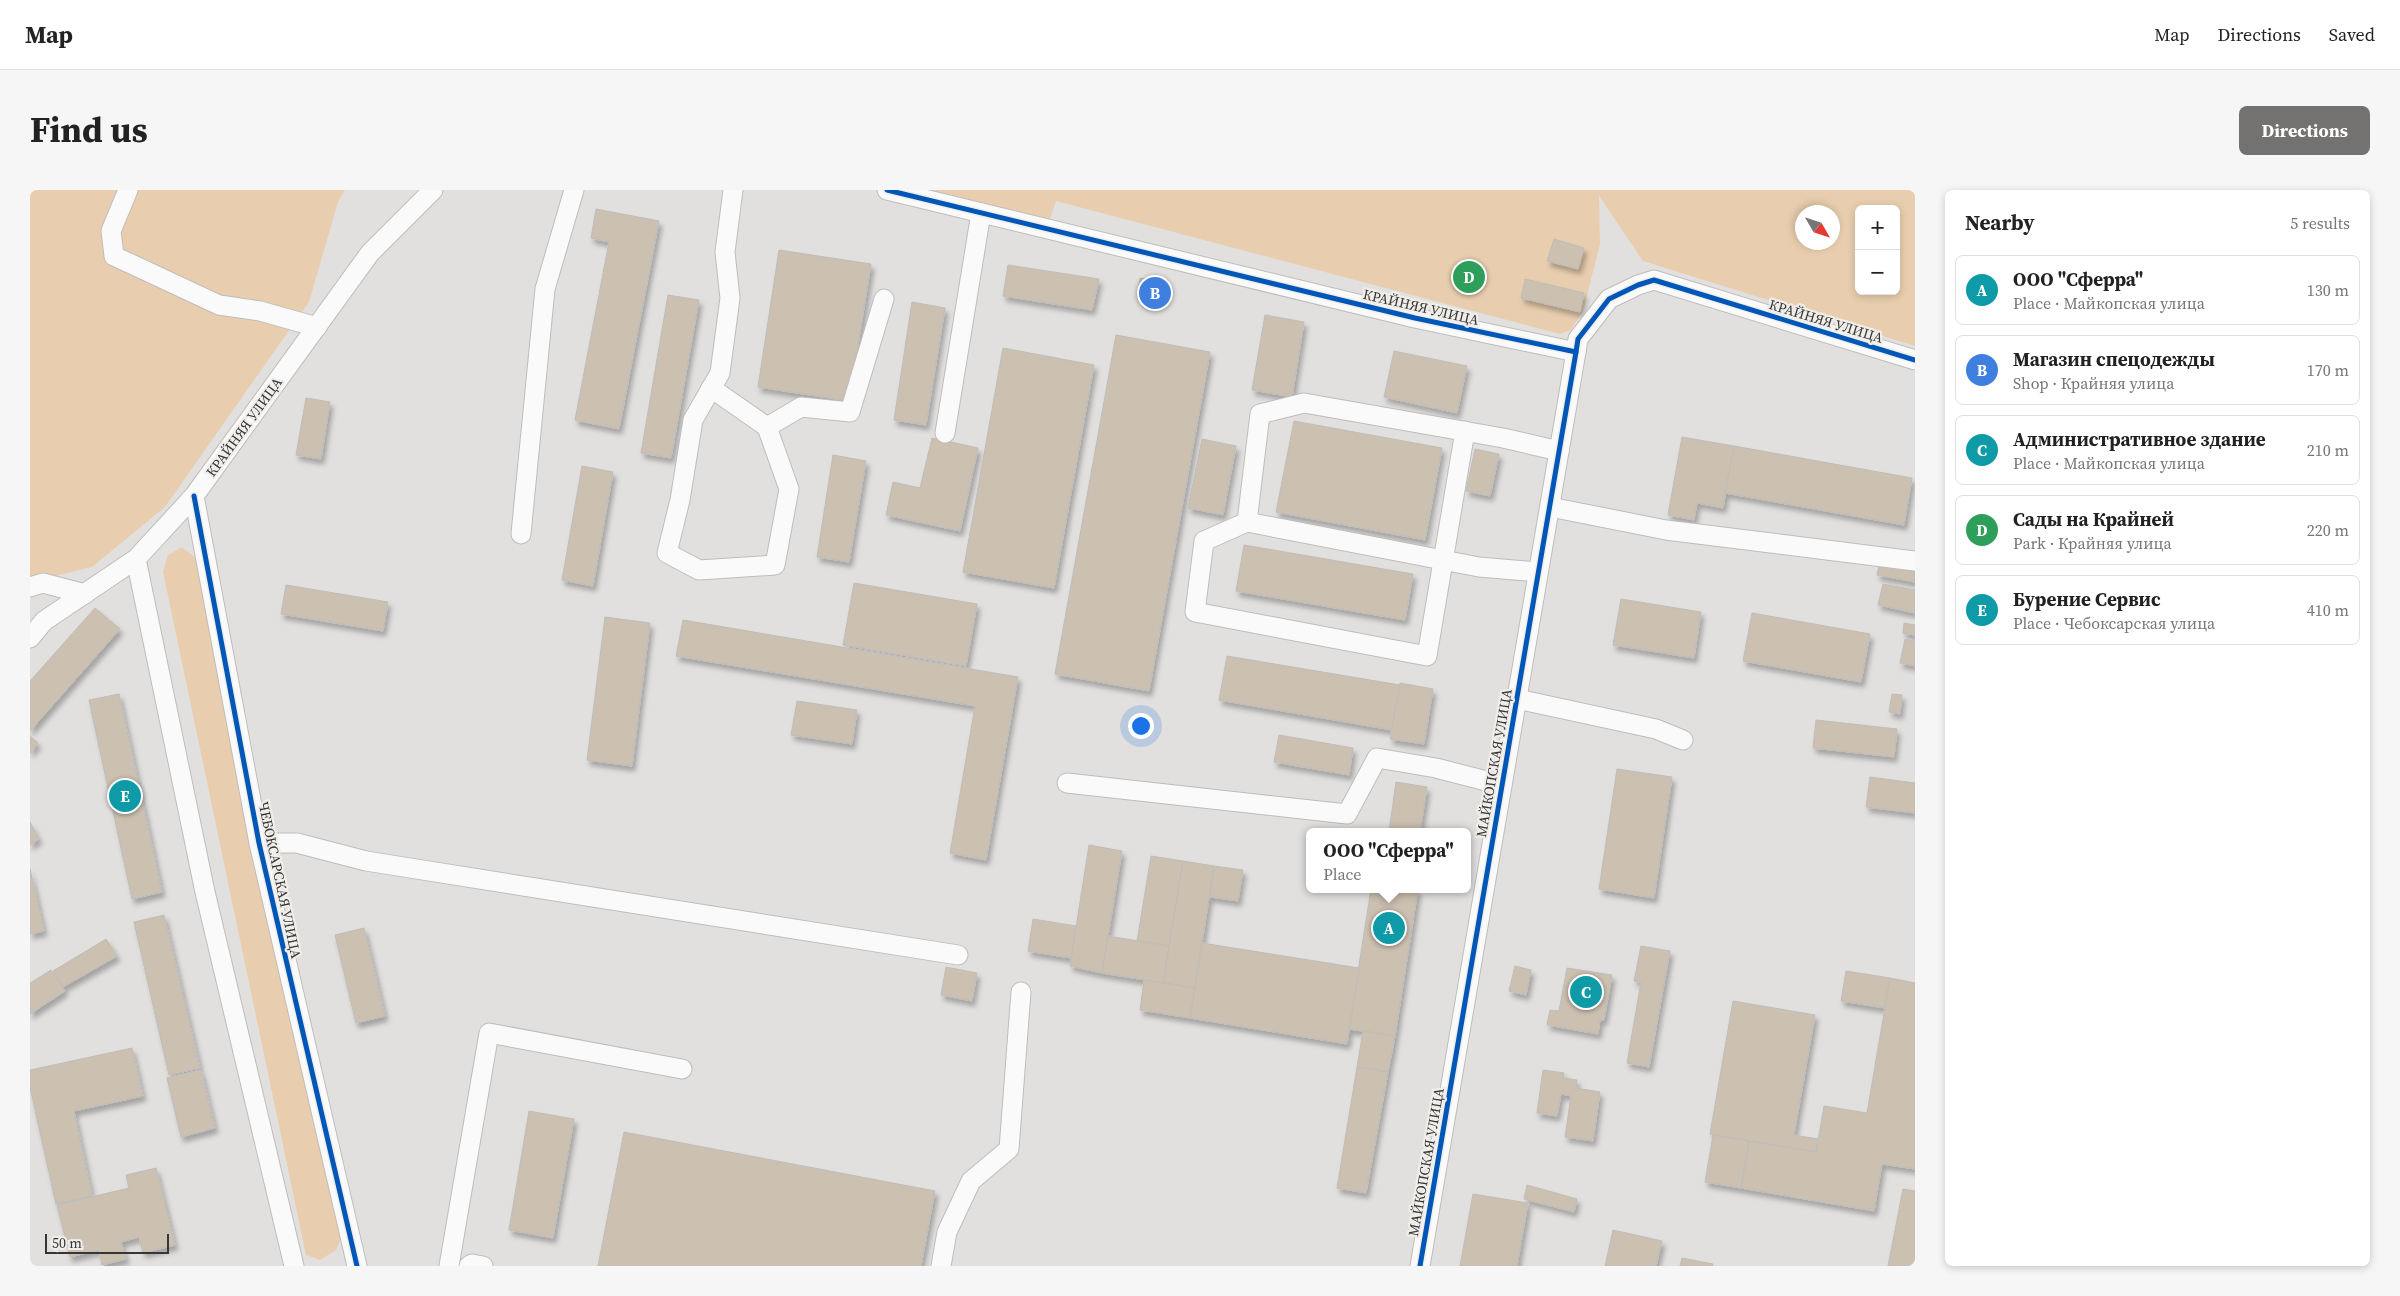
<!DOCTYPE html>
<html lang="en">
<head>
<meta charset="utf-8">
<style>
  :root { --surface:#fff; --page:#f6f6f6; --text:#222; --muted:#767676; --line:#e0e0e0; --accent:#737270 }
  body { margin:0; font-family:"Source Serif 4",serif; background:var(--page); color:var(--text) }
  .controls { position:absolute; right:15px; top:15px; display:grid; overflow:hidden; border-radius:8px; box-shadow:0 2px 8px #0003 }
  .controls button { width:45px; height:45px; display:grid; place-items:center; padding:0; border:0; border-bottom:1px solid var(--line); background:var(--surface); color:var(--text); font:25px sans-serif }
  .compass { position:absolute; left:1765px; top:15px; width:45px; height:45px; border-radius:50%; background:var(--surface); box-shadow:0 2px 8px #0003; rotate:129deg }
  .scale { position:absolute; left:15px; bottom:12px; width:124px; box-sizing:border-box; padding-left:5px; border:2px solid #373635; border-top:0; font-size:14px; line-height:18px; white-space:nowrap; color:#373635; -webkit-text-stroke:4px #f0eeeb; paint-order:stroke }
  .you { position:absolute; left:1110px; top:535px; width:18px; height:18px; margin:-12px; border:4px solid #fff; border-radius:50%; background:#1a73e8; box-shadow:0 0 0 8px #1a73e833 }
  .badge { display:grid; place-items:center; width:32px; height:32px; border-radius:50%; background:var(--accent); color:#fff; font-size:16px; font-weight:700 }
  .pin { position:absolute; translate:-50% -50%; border:2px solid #fff; box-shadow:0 1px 5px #0006 }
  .popup { position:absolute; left:1276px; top:638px; width:165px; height:65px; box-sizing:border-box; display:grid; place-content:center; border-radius:8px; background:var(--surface); filter:drop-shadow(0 1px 4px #0005); font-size:16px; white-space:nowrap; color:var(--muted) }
  .popup b { font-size:19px; color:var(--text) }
  .popup::after { content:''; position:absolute; left:50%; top:100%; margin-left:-10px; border:10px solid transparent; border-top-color:var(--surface) }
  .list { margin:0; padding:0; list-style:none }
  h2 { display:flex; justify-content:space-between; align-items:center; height:65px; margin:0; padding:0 20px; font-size:21px }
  h2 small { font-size:16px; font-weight:400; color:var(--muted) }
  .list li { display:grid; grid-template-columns:32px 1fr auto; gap:15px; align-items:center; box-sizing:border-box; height:70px; margin:0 10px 10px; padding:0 10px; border:1px solid var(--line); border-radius:8px }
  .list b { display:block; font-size:19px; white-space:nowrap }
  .list p { margin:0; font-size:16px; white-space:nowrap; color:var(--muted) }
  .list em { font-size:16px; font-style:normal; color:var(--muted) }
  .map { position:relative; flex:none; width:1885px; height:1076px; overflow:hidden; border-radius:8px }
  header { display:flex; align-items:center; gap:30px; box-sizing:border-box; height:70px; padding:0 25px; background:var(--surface); border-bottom:1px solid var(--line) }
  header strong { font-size:24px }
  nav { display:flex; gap:28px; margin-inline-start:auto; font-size:18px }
  .intro { display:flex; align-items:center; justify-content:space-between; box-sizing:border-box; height:120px; padding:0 30px }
  h1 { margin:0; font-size:35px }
  .button { padding:12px 22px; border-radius:8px; background:var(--accent); color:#fff; font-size:18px; font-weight:700 }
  main { display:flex; gap:30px; padding:0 30px }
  aside { flex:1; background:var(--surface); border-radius:8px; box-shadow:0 2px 8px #0003 }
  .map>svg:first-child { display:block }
  .green { fill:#e8ceae; fill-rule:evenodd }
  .building { fill:#ccc0b0; stroke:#bebdbb; filter:url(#shadow) }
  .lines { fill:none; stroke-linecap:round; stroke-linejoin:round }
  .minor-casing { stroke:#bebdbb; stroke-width:21 }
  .minor { stroke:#fbfafa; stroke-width:19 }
  .cycleway-casing { stroke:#f0eeeb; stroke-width:8 }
  .cycleway { stroke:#0057b8; stroke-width:5 }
  .labels { text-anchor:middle; stroke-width:4.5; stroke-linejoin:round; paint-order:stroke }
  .street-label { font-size:14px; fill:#373635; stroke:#f0eeeb }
</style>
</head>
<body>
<header>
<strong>Map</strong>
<nav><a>Map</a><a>Directions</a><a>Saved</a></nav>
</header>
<div class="intro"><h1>Find us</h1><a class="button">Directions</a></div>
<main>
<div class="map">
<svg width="1885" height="1076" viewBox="0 0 1885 1076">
  <defs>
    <filter id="shadow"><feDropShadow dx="3" dy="5" stdDeviation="2.5" flood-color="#0004"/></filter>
  </defs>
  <rect width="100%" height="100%" fill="#e2e0de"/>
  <g class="green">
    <path d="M0 0H315L308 12 279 112 135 317 62 377 0 392Z"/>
    <path d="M896 0H1885V156L1613 71 1569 6 1570 54 1553 121 1541 140 1530 144 1026 11 1020 29ZM1829 19H1866V101H1829ZM1772 22H1802V52H1772Z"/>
    <path d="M152 357 170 371 312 1046 306 1060 290 1070 276 1065 133 382 138 365Z"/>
  </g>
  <g class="building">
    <path d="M566 19 629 31 589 239 545 230 579 52 561 48Z"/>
    <path d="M1524 49 1554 58 1548 79 1517 71Z"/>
    <path d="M749 60 841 74 819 211 728 197Z"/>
    <path d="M978 75 1069 89 1062 120 973 106Z"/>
    <path d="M1110 88 1133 92 1130 109 1107 105Z"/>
    <path d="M1495 89 1554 103 1550 122 1491 108Z"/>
    <path d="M638 105 669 110 641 268 611 263Z"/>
    <path d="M882 112 915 118 896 235 864 230Z"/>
    <path d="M1235 125 1274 132 1262 207 1222 200Z"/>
    <path d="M1086 145 1180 162 1119 501 1025 484Z"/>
    <path d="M973 158 1064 175 1024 398 933 382Z"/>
    <path d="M1364 161 1437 176 1427 223 1354 207Z"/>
    <path d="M276 208 300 212 291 269 266 265Z"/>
    <path d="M1264 231 1412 258 1395 350 1246 322Z"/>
    <path d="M1652 247 1704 256 1693 318 1667 313 1664 330 1638 325Z"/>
    <path d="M902 248 948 258 930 341 856 325 863 292 890 298Z"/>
    <path d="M1172 249 1206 256 1193 325 1158 318Z"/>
    <path d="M1704 256 1882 288 1874 335 1695 303Z"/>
    <path d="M1445 259 1469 264 1460 306 1436 301Z"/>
    <path d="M803 265 836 271 819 372 787 367Z"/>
    <path d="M552 276 583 282 563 396 532 390Z"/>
    <path d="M1214 355 1383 384 1375 430 1206 401Z"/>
    <path d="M1850 372 1885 378V392L1847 385Z"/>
    <path d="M824 393 947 414 936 476 813 455Z"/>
    <path d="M1853 394 1885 400V423L1848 415Z"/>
    <path d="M256 395 358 412 353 441 251 424Z"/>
    <path d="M1591 409 1671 422 1664 468 1583 455Z"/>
    <path d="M65 418 90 439 0 541V491Z"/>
    <path d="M1722 423 1840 444 1831 492 1713 471Z"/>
    <path d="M575 427 620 433 602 576 557 570Z"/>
    <path d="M653 430 988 487 956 670 920 663 945 516 646 466Z"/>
    <path d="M1874 433 1885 435V445L1873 443Z"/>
    <path d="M1875 449 1885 451V476L1870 473Z"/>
    <path d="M1197 466 1370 495 1362 540 1189 510Z"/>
    <path d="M1370 493 1403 499 1394 554 1360 549Z"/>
    <path d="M89 504 132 702 102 709 59 510Z"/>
    <path d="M1862 504 1872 505 1870 524 1859 522Z"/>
    <path d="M767 511 827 520 822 554 761 545Z"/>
    <path d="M1786 530 1867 539 1864 567 1783 558Z"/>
    <path d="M1249 545 1323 558 1319 585 1244 572Z"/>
    <path d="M0 546 8 553 0 563Z"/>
    <path d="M1587 579 1642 587 1624 708 1569 699Z"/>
    <path d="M1840 587 1885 593V623L1836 617Z"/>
    <path d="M1366 592 1397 597 1390 642H1359Z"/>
    <path d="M0 632 9 649 0 655Z"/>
    <path d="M1059 655 1092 661 1072 783 1040 776Z"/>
    <path d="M1121 666 1153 671 1139 756 1107 751Z"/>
    <path d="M1153 671 1184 676 1165 798 1133 793Z"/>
    <path d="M1184 676 1213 680 1208 711 1180 707Z"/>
    <path d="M0 679 14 741 0 744Z"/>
    <path d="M1341 699H1388L1365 846 1319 839Z"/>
    <path d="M134 725 170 878 139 885 104 732Z"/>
    <path d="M1003 729 1046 736 1041 768 998 761Z"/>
    <path d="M334 738 355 826 326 833 305 745Z"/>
    <path d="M1078 746 1139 756 1133 793 1072 783Z"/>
    <path d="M76 749 87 766 33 797 23 781Z"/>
    <path d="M1172 753 1329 778 1317 854 1160 828Z"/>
    <path d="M1611 756 1640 761 1619 877 1597 873 1611 792 1604 791Z"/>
    <path d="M1485 776 1501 780 1496 805 1479 801Z"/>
    <path d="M916 777 947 783 942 811 911 805Z"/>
    <path d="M1537 778 1582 785 1574 830H1570L1568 844 1517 835 1520 820 1529 821Z"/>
    <path d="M21 780 35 801 0 824V793Z"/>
    <path d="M1816 781 1860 788 1855 818 1811 811Z"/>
    <path d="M1860 788 1885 793V979L1852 974 1844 1021 1711 998 1719 951 1786 962 1794 916 1837 923Z"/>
    <path d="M1114 790 1165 798 1160 828 1110 820Z"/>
    <path d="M1703 811 1785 825 1764 945 1788 949 1786 962 1680 944Z"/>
    <path d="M1333 841 1365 846 1358 882 1327 877Z"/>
    <path d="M102 858 113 906 44 921 62 1006 26 1014 0 897V880Z"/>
    <path d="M1327 877 1358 882 1336 1003 1307 998Z"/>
    <path d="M171 880 185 938 151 947 137 888Z"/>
    <path d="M1513 880 1534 883 1533 888 1547 890 1546 898 1570 902 1563 951 1535 947 1541 906 1531 904 1527 926 1507 923Z"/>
    <path d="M499 921 544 929 523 1048 479 1040Z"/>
    <path d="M594 942 905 1001 891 1076H568Z"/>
    <path d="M1683 945 1719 951 1711 998 1675 992Z"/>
    <path d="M126 978 145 1055 113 1063 109 1047 91 1052 96 1069 72 1075 69 1060 40 1067 27 1015 99 998 96 985Z"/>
    <path d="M1497 995 1547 1009 1544 1022 1494 1009Z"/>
    <path d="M1873 999 1885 1001V1076H1858Z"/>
    <path d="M1443 1004 1498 1013 1487 1076H1430Z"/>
    <path d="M1583 1040 1632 1051 1626 1076H1575Z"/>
    <path d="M1652 1068 1683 1074 1682 1076H1650Z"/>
  </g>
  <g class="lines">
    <g class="minor-casing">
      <g id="minor">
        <path d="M98 0 81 41 84 66 189 115 230 121 287 137"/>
        <path d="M703 0 695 62 700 108 690 183 663 230 650 310 637 363 669 380 745 375 759 299 737 237 771 217 820 222 854 109"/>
        <path d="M857 0 1385 128 1546 162 1548 149 1579 109 1608 95 1624 90 1885 170"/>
        <path d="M681 198 737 237"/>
        <path d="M1435 241 1397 466 1165 422 1174 351 1217 332 1449 377 1508 382"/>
        <path d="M915 243 951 23"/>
        <path d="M164 306 229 653 327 1076"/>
        <path d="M1520 317 1636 340 1885 371"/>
        <path d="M1217 332 1230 224 1274 213 1473 248 1529 261"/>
        <path d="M491 344 515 99 544 0"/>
        <path d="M106 369 175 702 264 1076"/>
        <path d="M0 397 13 393 55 404"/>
        <path d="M0 448 14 431 106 369 164 306 340 63 403 0"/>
        <path d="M1487 509 1626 539 1653 550"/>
        <path d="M1037 593 1317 624 1347 568 1406 578 1472 595"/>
        <path d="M229 653H267L336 671 928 765"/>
        <path d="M419 1076 459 843 652 879"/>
        <path d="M439 1076 442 1074 453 1076"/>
        <path d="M911 1076 917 1042 941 991 979 959 991 802"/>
        <path d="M1390 1076 1546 162"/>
      </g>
    </g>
    <use href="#minor" class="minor"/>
    <g class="cycleway-casing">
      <g id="cycleway">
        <path d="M857 0 1385 128 1546 162 1548 149 1579 109 1608 95 1624 90 1885 170"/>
        <path d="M164 306 229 653 327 1076"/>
        <path d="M1390 1076 1546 162"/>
      </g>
    </g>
    <use href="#cycleway" class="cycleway"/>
  </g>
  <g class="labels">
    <g class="street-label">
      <text transform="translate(1391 117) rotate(13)" y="5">КРАЙНЯЯ УЛИЦА</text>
      <text transform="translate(1796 131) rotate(17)" y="5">КРАЙНЯЯ УЛИЦА</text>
      <text transform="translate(214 237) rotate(-54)" y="5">КРАЙНЯЯ УЛИЦА</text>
      <text transform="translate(1464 573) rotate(-80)" y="5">МАЙКОПСКАЯ УЛИЦА</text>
      <text transform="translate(250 690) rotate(78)" y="5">ЧЕБОКСАРСКАЯ УЛИЦА</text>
      <text transform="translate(1396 972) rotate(-80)" y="5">МАЙКОПСКАЯ УЛИЦА</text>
    </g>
  </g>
</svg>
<div class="controls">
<button>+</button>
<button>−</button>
</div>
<svg class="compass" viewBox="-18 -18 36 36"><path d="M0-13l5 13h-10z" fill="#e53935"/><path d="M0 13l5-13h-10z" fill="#767676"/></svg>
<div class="scale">50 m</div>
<div class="you"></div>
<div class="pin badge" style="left:1359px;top:738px;background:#0f9aa8">A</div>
<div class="popup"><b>ООО &quot;Сферра&quot;</b>Place</div>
<div class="pin badge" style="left:1125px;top:103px;background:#3f7fe0">B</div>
<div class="pin badge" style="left:1556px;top:802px;background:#0f9aa8">C</div>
<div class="pin badge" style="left:1439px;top:87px;background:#2e9e5b">D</div>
<div class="pin badge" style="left:95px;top:606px;background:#0f9aa8">E</div>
</div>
<aside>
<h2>Nearby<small>5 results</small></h2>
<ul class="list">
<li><span class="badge" style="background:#0f9aa8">A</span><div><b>ООО &quot;Сферра&quot;</b><p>Place · Майкопская улица</p></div><em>130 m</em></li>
<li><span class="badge" style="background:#3f7fe0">B</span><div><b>Магазин спецодежды</b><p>Shop · Крайняя улица</p></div><em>170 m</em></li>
<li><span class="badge" style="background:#0f9aa8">C</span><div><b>Административное здание</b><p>Place · Майкопская улица</p></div><em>210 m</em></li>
<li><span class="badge" style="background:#2e9e5b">D</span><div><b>Сады на Крайней</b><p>Park · Крайняя улица</p></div><em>220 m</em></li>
<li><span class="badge" style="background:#0f9aa8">E</span><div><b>Бурение Сервис</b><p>Place · Чебоксарская улица</p></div><em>410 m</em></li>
</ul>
</aside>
</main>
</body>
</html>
